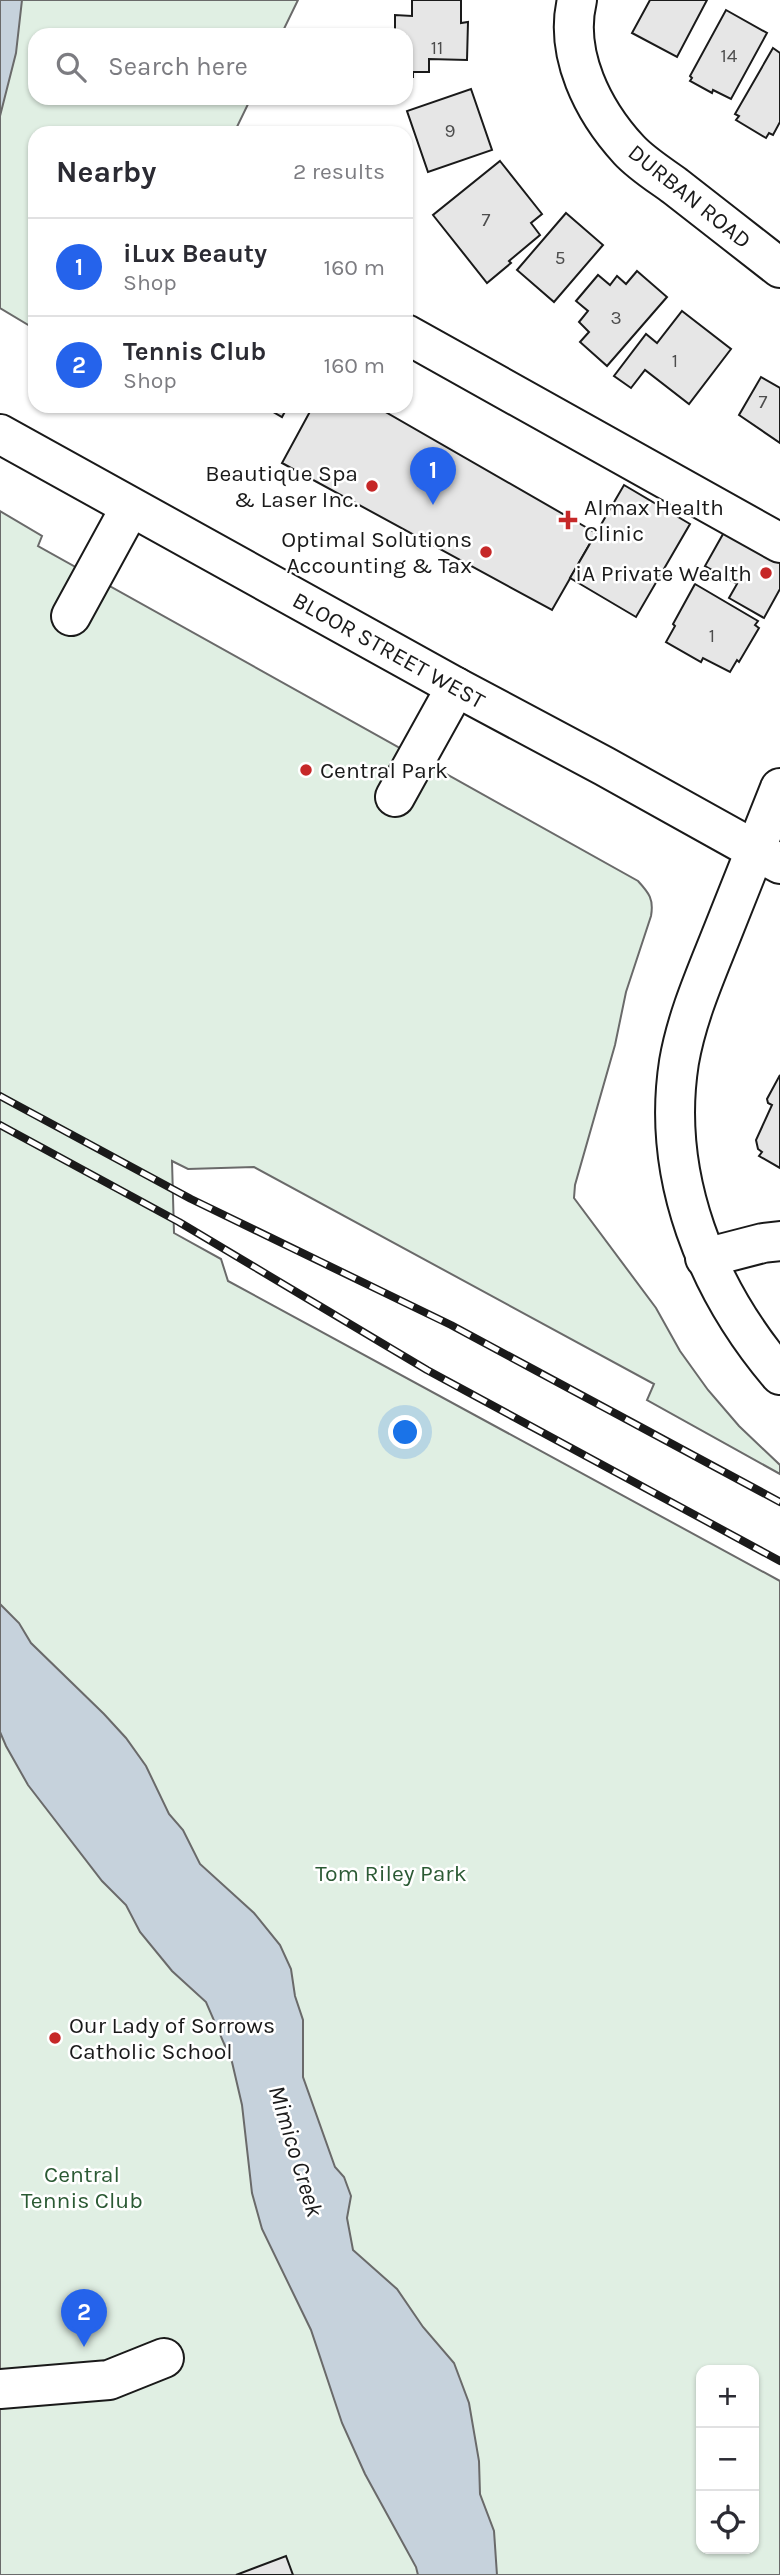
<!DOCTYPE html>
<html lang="en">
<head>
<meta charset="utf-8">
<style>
  :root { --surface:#fff; --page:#f7f7f7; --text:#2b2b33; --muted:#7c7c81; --line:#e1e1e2; --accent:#2563eb }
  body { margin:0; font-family:Karla,sans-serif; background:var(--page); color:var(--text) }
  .controls { position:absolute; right:21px; bottom:21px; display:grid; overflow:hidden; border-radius:14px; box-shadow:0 2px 5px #0004 }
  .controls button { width:63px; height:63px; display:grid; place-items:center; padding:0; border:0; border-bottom:2px solid var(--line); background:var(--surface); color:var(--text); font:35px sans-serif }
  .you { position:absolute; left:406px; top:1433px; width:24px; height:24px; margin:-18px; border:5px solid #fff; border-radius:50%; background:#1a73e8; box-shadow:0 0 0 10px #1a73e833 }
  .badge { display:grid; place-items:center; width:46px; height:46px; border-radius:50%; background:var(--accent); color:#fff; font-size:23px; font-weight:700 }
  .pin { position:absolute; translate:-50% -58px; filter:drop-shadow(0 2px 4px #0008) }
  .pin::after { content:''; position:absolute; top:37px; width:24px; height:21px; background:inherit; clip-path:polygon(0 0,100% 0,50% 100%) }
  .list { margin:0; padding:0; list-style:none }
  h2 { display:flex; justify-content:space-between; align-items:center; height:91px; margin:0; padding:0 28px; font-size:30px }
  h2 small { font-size:23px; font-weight:400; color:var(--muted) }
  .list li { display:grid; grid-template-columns:46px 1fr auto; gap:21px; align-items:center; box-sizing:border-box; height:98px; padding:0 28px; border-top:2px solid var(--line) }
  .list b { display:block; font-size:26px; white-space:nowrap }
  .list p { margin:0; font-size:23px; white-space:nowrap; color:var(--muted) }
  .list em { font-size:23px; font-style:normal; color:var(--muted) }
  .icon { flex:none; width:38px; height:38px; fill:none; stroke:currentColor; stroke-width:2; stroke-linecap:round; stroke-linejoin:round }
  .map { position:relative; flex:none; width:780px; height:2575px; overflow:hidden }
  .search { position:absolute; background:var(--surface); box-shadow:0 2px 5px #0004; left:28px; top:28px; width:385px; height:77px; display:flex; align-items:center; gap:18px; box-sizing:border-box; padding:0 24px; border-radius:21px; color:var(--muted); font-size:26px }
  .panel { position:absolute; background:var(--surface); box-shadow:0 2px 5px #0004; left:28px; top:126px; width:385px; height:287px; border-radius:21px }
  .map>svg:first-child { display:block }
  .green { fill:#e0efe3; stroke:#6a6a6a; stroke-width:2; fill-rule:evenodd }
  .water { fill:#c6d2dc; stroke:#6a6a6a; stroke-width:2 }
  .building { fill:#e6e6e6; stroke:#1a1a1a; stroke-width:2 }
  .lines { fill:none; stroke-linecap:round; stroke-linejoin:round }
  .minor-casing { stroke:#1a1a1a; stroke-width:42 }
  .major-casing { stroke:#1a1a1a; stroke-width:42 }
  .minor { stroke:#fff; stroke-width:38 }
  .major { stroke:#fff; stroke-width:38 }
  .rail-casing { stroke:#1a1a1a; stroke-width:8 }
  .rail { stroke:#fff; stroke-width:5; stroke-dasharray:16; stroke-linecap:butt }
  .poi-dot { fill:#c62828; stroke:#fff; stroke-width:2.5 }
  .labels { text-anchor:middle; stroke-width:5; stroke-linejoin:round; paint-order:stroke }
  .number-label { font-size:19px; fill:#4d4d4d }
  .street-label { font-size:23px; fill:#1a1a1a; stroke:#fff }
  .poi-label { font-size:23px; fill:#1a1a1a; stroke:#fff; text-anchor:end }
  .park-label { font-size:23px; fill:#2b5a34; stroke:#fff }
  .water-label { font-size:24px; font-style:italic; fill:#1a1a1a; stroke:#fff }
</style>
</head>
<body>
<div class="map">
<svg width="780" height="2575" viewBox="0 0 780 2575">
  <rect width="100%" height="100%" fill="#fff"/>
  <g class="green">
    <path d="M0 0H298L281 35H35V98H251L234 133H35V329L0 308Z"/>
    <path d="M0 511 42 536 38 546 638 881C649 893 654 899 651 916L626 992 615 1045 575 1185 574 1198 656 1308 680 1351 708 1390 739 1426 780 1465V1474L647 1400 654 1384 254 1167 188 1169 172 1161 174 1233 221 1259 228 1281 780 1581V2575H0ZM701 2370H754V2549H701Z"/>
  </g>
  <g class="water">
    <path d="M0 0H22L16 53 0 116Z"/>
    <path d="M0 1604 19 1623 31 1643 104 1714 126 1738 146 1766 169 1814 183 1830 200 1864 254 1913 280 1945 291 1969 295 1996 303 2020V2077L335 2167 344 2177 351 2196 347 2218 353 2250 397 2289 423 2327 454 2363 469 2403 479 2461 480 2494 494 2531 497 2575H418L416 2567 365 2474 342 2423 311 2330 262 2229 252 2193 242 2105 232 2062 206 2002 172 1971 140 1932 126 1905 102 1881 28 1785 6 1746 0 1732Z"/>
  </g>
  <g class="building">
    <path d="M412 0H461V23L468 22 467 60 429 59V72H413V77H406V35H395V15L412 16Z"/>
    <path d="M650 0H707L677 57 632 33Z"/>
    <path d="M726 10 767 33 731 99 713 90 712 93 690 81 692 78 690 76Z"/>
    <path d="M773 48 780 53V122L773 135 769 133 766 138 736 120 739 116 735 114Z"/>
    <path d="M471 89 492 150 428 172 407 111Z"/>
    <path d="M500 161 542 214 531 223 540 235 509 261 511 263 487 283 433 215Z"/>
    <path d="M566 213 603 245 554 302 517 270Z"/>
    <path d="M637 271 667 297 607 366 580 342 589 332 579 322 588 311 576 301 598 275 610 285 617 276 626 284Z"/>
    <path d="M682 311 731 349 689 404 645 370 631 388 614 376 646 334 657 343Z"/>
    <path d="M761 377 780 388V443L739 415Z"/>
    <path d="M263 406H288L282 417Z"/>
    <path d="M313 406H375L596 533 552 610 282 463Z"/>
    <path d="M624 485 690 524 636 617 570 578Z"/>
    <path d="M727 527 780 558V589L764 618 729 598 737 584 705 566Z"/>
    <path d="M695 584 758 621 755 625 759 628 739 662 737 660 730 672 703 658 701 662 666 642 675 626 673 624Z"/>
    <path d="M780 1075V1168L759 1156 762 1152 758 1149 756 1140 772 1105 768 1103 767 1099Z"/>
    <path d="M286 2556 293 2575H236Z"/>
  </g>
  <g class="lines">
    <g class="minor-casing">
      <g id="minor">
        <path d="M577 0C564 54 593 111 629 150 642 164 660 175 675 186 710 213 745 241 780 268"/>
        <path d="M406 334 780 543"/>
        <path d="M71 616 130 508"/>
        <path d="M780 788C761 836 742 884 723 931 706 974 687 1016 679 1062 661 1177 707 1289 780 1375"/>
        <path d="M395 797 456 687"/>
        <path d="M705 1258 763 1243 780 1241"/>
        <path d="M0 2389 109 2380 164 2358"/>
      </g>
    </g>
    <g class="major-casing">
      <path id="major" d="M0 434 456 687 604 766 780 864"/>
    </g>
    <use href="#minor" class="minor"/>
    <use href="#major" class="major"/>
    <g class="rail-casing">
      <g id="rail">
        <path d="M0 1096 191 1199 451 1325 780 1502"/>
        <path d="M0 1125 179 1222 427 1370 780 1561"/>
      </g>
    </g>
    <use href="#rail" class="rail"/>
  </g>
  <g class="poi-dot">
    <circle cx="372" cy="486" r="7"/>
    <path d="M564.5 509.5h7v7h7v7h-7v7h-7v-7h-7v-7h7z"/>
    <circle cx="486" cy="552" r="7"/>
    <circle cx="766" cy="573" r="7"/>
    <circle cx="306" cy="770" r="7"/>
    <circle cx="55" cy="2038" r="7"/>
  </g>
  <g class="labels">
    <g class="number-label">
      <text x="437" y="54">11</text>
      <text x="729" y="62">14</text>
      <text x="450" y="137">9</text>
      <text x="486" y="226">7</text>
      <text x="560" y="264">5</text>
      <text x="616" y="324">3</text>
      <text x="675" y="367">1</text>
      <text x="763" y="408">7</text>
      <text x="712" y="642">1</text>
    </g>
    <g class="street-label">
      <text transform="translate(690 196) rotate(39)" y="8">DURBAN ROAD</text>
      <text transform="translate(389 650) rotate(29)" y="8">BLOOR STREET WEST</text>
    </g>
    <g class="poi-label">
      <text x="358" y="481">Beautique Spa<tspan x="358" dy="26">&amp; Laser Inc.</tspan></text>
      <text x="584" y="515" text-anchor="start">Almax Health<tspan x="584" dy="26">Clinic</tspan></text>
      <text x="472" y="547">Optimal Solutions<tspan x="472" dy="26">Accounting &amp; Tax</tspan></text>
      <text x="752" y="581">iA Private Wealth</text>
      <text x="320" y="778" text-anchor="start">Central Park</text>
      <text x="69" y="2033" text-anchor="start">Our Lady of Sorrows<tspan x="69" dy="26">Catholic School</tspan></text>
    </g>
    <g class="park-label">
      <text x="391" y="1881">Tom Riley Park</text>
      <text x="82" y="2182">Central<tspan x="82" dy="26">Tennis Club</tspan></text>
    </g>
    <g class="water-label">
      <text transform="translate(296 2151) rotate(73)" y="8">Mimico Creek</text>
    </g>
  </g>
</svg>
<div class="controls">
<button>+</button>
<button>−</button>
<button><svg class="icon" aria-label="locate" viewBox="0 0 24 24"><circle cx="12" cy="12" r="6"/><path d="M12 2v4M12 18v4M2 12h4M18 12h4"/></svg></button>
</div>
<div class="you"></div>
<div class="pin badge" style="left:433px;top:505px">1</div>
<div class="pin badge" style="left:84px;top:2347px">2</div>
<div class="search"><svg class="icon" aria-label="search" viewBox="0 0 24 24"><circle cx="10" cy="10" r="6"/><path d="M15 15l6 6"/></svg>Search here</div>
<section class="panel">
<h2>Nearby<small>2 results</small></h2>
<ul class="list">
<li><span class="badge">1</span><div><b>iLux Beauty</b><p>Shop</p></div><em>160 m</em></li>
<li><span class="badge">2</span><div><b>Tennis Club</b><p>Shop</p></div><em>160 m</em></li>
</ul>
</section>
</div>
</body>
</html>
